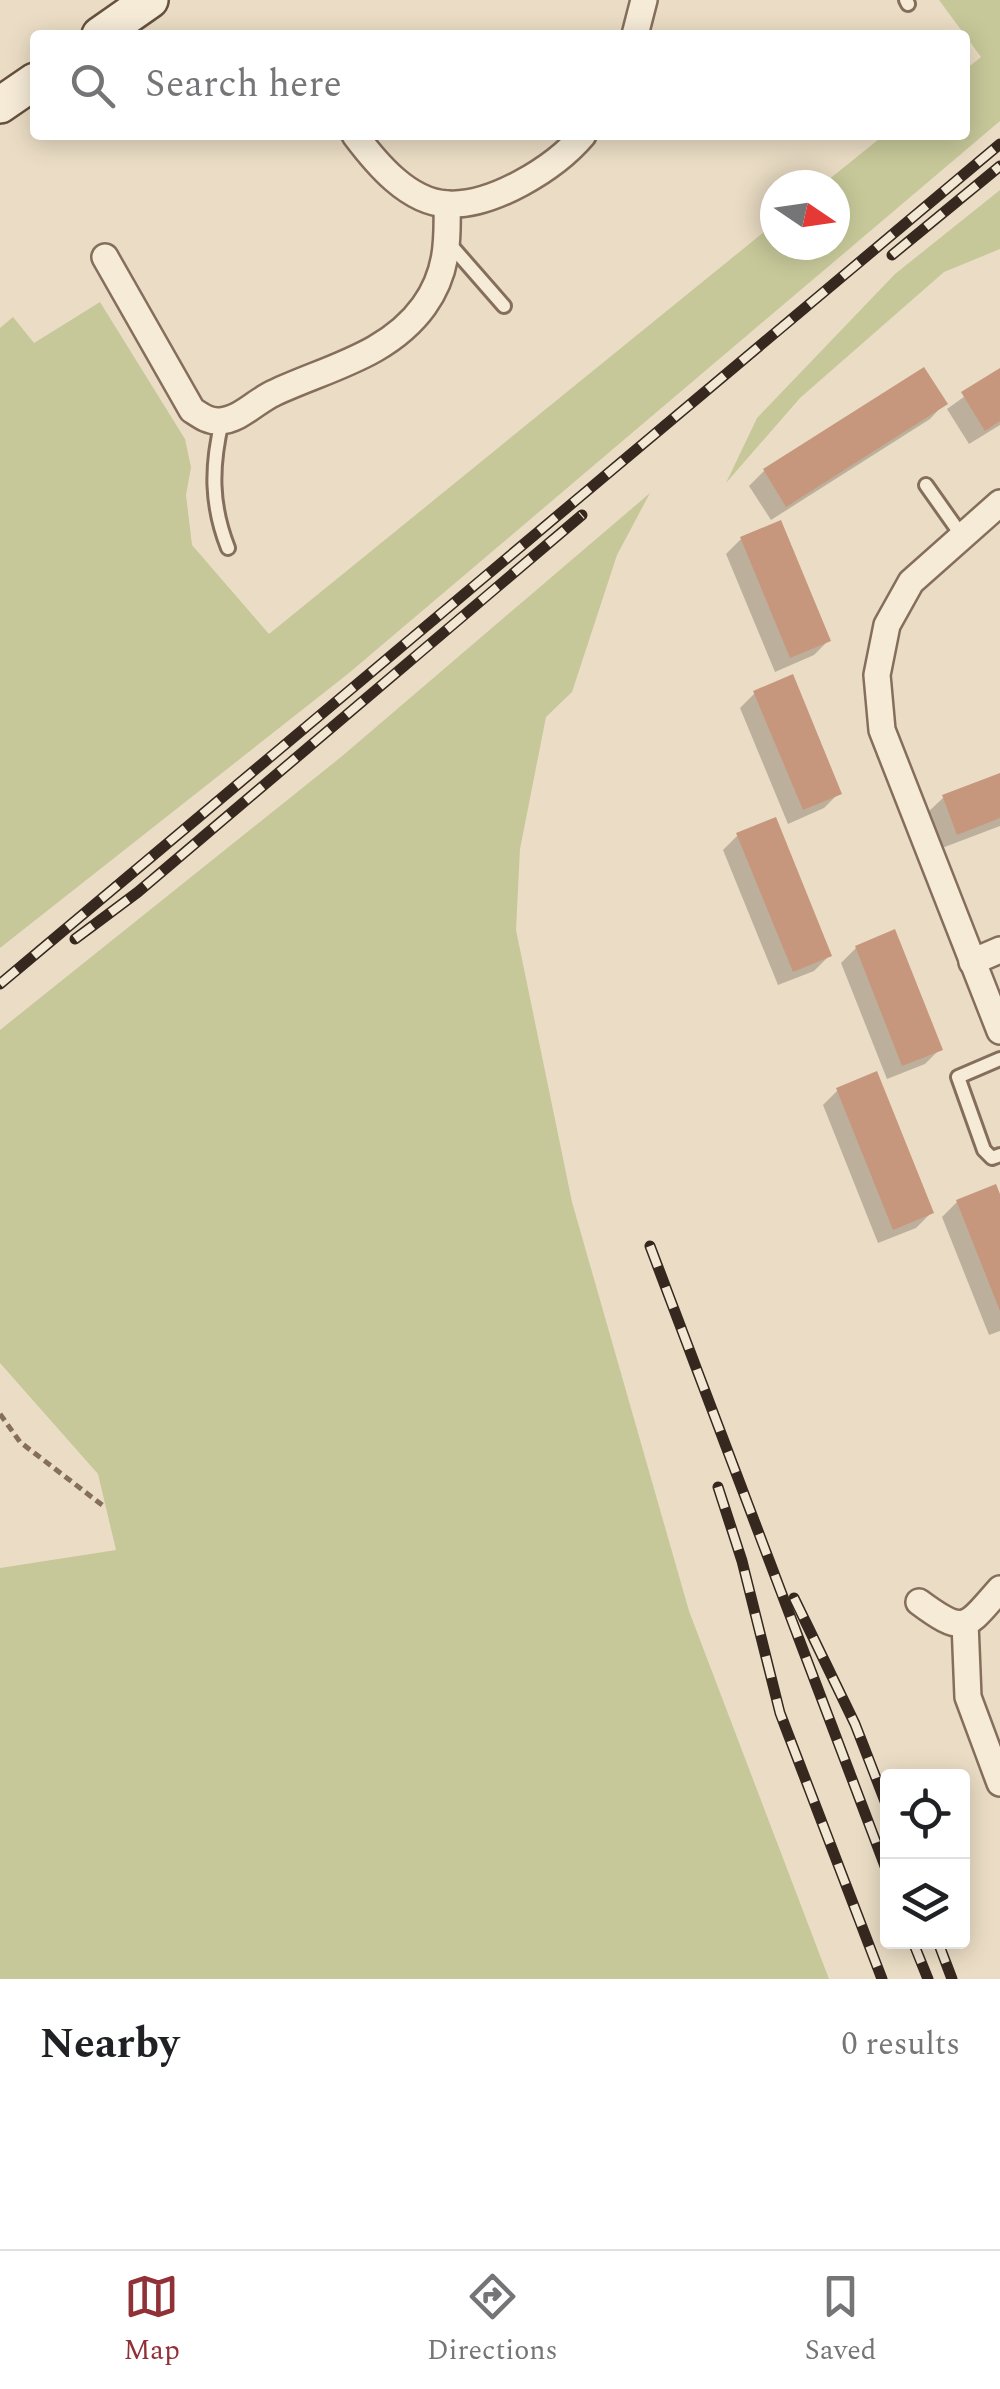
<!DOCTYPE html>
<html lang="en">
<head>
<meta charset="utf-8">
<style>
  :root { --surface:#fff; --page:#f6f6f6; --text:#202124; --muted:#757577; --line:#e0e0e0; --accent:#903037 }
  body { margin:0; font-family:Spectral,serif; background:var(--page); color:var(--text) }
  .controls { position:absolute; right:30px; bottom:30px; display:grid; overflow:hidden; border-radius:10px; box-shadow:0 5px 25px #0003 }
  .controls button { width:90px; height:90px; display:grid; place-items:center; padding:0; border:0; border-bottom:2px solid var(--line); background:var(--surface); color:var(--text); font:50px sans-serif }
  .compass { position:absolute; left:760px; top:170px; width:90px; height:90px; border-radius:50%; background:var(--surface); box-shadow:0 5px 25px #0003; rotate:103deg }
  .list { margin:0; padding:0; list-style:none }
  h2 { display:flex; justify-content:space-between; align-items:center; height:130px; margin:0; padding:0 40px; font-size:42px }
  h2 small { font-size:32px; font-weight:400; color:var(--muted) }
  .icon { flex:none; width:55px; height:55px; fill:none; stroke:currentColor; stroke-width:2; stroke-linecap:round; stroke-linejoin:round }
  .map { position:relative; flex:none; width:1000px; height:1979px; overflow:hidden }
  .search { position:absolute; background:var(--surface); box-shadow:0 5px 25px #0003; left:30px; right:30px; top:30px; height:110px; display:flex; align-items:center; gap:25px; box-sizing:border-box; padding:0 35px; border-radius:10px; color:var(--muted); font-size:38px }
  .sheet { height:270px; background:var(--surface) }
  nav { display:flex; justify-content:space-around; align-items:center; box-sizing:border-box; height:140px; border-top:2px solid var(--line); background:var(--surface); font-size:28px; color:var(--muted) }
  nav a { display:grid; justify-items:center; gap:5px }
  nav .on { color:var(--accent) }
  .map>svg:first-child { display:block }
  .green { fill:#c6c899 }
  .shadow { fill:#0003 }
  .building { fill:#c7977d }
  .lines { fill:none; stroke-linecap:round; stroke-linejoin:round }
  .lane-casing { stroke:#856f5c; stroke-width:18 }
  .street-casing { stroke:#856f5c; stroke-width:30 }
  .secondary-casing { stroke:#66503f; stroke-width:40 }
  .path { stroke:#856f5c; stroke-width:5; stroke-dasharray:8 5; stroke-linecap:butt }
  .lane { stroke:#f6ebd7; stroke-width:12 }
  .street { stroke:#f6ebd7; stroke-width:25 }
  .secondary { stroke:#f6ebd7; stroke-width:35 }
  .rail-casing { stroke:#36281f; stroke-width:11 }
  .rail { stroke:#f3e8d4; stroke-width:8; stroke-dasharray:22; stroke-linecap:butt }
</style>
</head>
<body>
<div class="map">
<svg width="1000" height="1979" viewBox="0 0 1000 1979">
  <rect width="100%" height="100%" fill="#ebddc5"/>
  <g class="green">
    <path d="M939 0H1000V121L349 673 0 948V328L13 317 34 343 100 302 185 439 191 467 186 495 192 545 269 634 775 223V245H835V185H822L884 135H965V70L981 57Z"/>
    <path d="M1000 190V249L944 272 800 398 726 483 757 418 895 274Z"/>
    <path d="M650 493 617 555 572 692 546 717 520 849 516 930 572 1202 689 1611 829 1979H0V1568L116 1550 98 1474 0 1363V1030L341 757Z"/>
  </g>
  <g class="shadow">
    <path d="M923 370 944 404 930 419 771 520 749 486 764 471Z"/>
    <path d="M1000 371V425L969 444 947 409Z"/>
    <path d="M741 539 828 641 814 655 775 672 726 554Z"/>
    <path d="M755 693 839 793 824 808 788 824 740 708Z"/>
    <path d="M1000 776V826L942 848 928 812 943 798Z"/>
    <path d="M738 835 829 956 814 971 778 985 723 850Z"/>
    <path d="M856 948 940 1049 925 1064 887 1079 841 963Z"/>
    <path d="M838 1090 931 1213 916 1228 878 1243 823 1105Z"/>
    <path d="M1000 1201V1331L989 1335 942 1217 957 1202Z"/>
  </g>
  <g class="building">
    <path d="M924 367 948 404 786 507 763 469Z"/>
    <path d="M1000 368V421L985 431 961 392Z"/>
    <path d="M781 520 831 641 790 658 740 537Z"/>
    <path d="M793 674 842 794 803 810 753 691Z"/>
    <path d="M1000 773V818L957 835 942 795Z"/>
    <path d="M776 817 832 956 793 972 736 833Z"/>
    <path d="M895 929 943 1050 902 1066 855 946Z"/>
    <path d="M877 1071 934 1213 893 1230 836 1088Z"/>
    <path d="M996 1184 1000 1194V1311L956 1200Z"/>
  </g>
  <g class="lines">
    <g class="lane-casing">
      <g id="lane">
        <path d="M906 0 908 4"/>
        <path d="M448 242 504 306"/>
        <path d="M222 421C211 467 211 505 228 548"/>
        <path d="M926 485 962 536"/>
        <path d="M1000 1059 958 1077 984 1150 992 1158 1000 1155"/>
      </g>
    </g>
    <g class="street-casing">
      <g id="street">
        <path d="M635 35 644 0"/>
        <path d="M355 135C376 163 408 202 447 204 492 207 555 168 583 135"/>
        <path d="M105 257 192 410C201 416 209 422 220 421 240 420 256 401 274 393 327 368 388 356 424 306 447 274 448 243 447 204"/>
        <path d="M1000 503 911 582 887 625 877 675 882 730 1000 1031"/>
        <path d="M972 962 1000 950"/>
        <path d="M919 1602C966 1637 966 1627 1000 1589"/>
        <path d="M965 1623 968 1697 1000 1783"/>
      </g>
    </g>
    <g class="secondary-casing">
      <g id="secondary">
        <path d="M100 35 150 0"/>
        <path d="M0 105 35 81"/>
      </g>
    </g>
    <path class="path" d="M0 1414 20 1442 106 1508"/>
    <use href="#lane" class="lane"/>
    <use href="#street" class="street"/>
    <use href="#secondary" class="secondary"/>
    <g class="rail-casing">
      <g id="rail">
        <path d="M892 255 1000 166"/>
        <path d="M75 939 138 892 582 515"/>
        <path d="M0 984 1000 144"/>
        <path d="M650 1246 888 1874"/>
        <path d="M718 1487 742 1561 780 1713 882 1979"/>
        <path d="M794 1598 855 1724 888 1809"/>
        <path d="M913 1942 928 1979"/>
        <path d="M938 1942 952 1979"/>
      </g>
    </g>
    <use href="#rail" class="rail"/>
  </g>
</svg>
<div class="controls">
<button><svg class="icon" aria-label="locate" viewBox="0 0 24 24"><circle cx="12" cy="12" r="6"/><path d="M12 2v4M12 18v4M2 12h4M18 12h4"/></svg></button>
<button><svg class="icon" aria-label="layers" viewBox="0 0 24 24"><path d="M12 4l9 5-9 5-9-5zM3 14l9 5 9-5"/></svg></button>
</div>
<svg class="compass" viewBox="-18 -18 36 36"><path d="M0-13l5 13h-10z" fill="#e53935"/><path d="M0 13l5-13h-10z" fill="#757577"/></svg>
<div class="search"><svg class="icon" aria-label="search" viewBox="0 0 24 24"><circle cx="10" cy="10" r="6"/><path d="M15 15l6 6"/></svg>Search here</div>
</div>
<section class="sheet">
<h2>Nearby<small>0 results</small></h2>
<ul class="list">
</ul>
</section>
<nav>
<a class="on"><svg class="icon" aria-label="map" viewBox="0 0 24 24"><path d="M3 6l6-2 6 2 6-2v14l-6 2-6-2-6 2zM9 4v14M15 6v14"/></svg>Map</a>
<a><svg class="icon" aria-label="directions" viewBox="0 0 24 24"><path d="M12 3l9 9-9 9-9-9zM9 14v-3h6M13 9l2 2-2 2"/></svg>Directions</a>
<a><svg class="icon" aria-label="saved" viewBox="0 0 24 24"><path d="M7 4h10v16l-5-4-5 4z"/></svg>Saved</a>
</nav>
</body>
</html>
